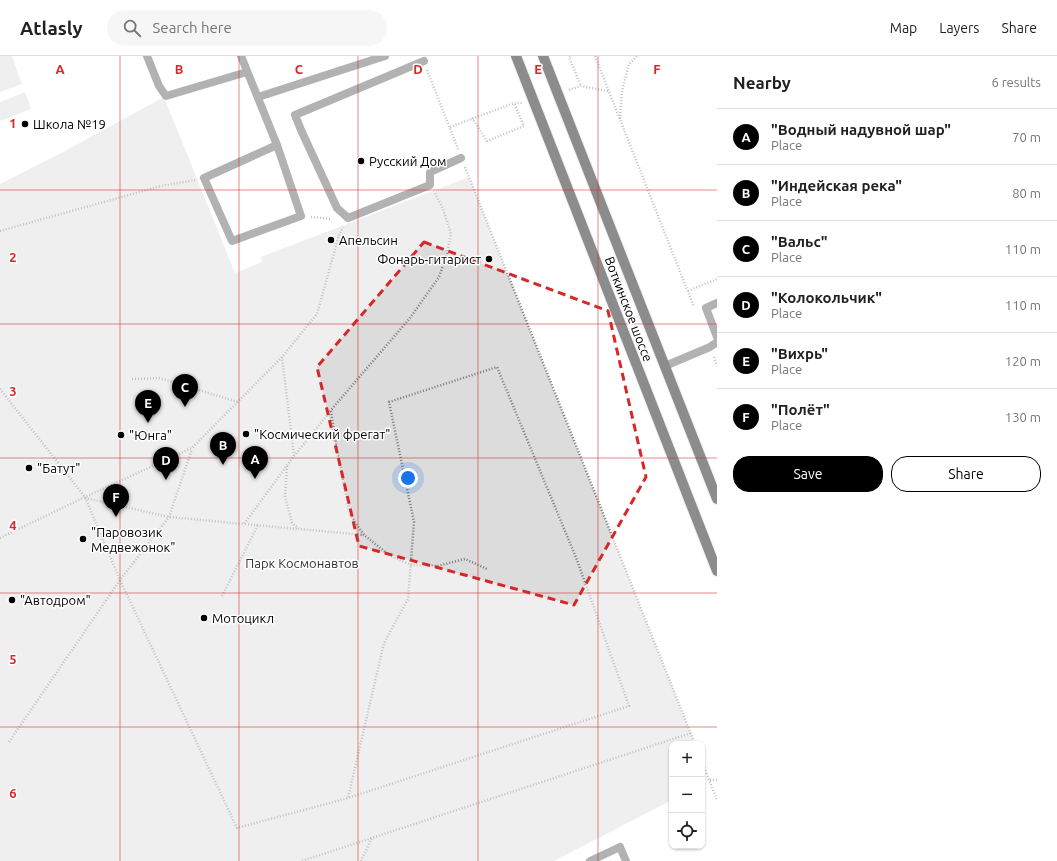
<!DOCTYPE html>
<html lang="en">
<head>
<meta charset="utf-8">
<style>
  :root { --surface:#fff; --page:#f6f6f6; --text:#202124; --muted:#757577; --line:#e0e0e0; --accent:#000 }
  body { margin:0; font-family:Ubuntu,sans-serif; background:var(--page); color:var(--text) }
  .controls { position:absolute; right:12px; bottom:12px; display:grid; overflow:hidden; border-radius:8px; box-shadow:0 1px 3px #0004 }
  .controls button { width:36px; height:36px; display:grid; place-items:center; padding:0; border:0; border-bottom:1px solid var(--line); background:var(--surface); color:var(--text); font:20px sans-serif }
  .you { position:absolute; left:408px; top:422px; width:14px; height:14px; margin:-10px; border:3px solid #fff; border-radius:50%; background:#1a73e8; box-shadow:0 0 0 6px #1a73e833 }
  .badge { display:grid; place-items:center; width:26px; height:26px; border-radius:50%; background:var(--accent); color:#fff; font-size:13px; font-weight:700 }
  .pin { position:absolute; translate:-50% -33px; filter:drop-shadow(0 1px 2px #0008) }
  .pin::after { content:''; position:absolute; top:21px; width:14px; height:12px; background:inherit; clip-path:polygon(0 0,100% 0,50% 100%) }
  .list { margin:0; padding:0; list-style:none }
  h2 { display:flex; justify-content:space-between; align-items:center; height:52px; margin:0; padding:0 16px; font-size:17px }
  h2 small { font-size:13px; font-weight:400; color:var(--muted) }
  .list li { display:grid; grid-template-columns:26px 1fr auto; gap:12px; align-items:center; box-sizing:border-box; height:56px; padding:0 16px; border-top:1px solid var(--line) }
  .list b { display:block; font-size:15px; white-space:nowrap }
  .list p { margin:0; font-size:13px; white-space:nowrap; color:var(--muted) }
  .list em { font-size:13px; font-style:normal; color:var(--muted) }
  .actions { display:flex; gap:8px; padding:12px 16px }
  .actions a { flex:1; padding:9px 0; border:1px solid var(--accent); border-radius:16px; text-align:center; font-size:14px; color:var(--accent) }
  .actions .main { background:var(--accent); color:#fff }
  .icon { flex:none; width:22px; height:22px; fill:none; stroke:currentColor; stroke-width:2; stroke-linecap:round; stroke-linejoin:round }
  .map { position:relative; flex:none; width:717px; height:805px; overflow:hidden }
  header { display:flex; align-items:center; gap:24px; box-sizing:border-box; height:56px; padding:0 20px; background:var(--surface); border-bottom:1px solid var(--line) }
  header strong { font-size:19px }
  nav { display:flex; gap:22px; margin-inline-start:auto; font-size:14px }
  .search { width:280px; height:36px; background:var(--page); display:flex; align-items:center; gap:10px; box-sizing:border-box; padding:0 14px; border-radius:22px; color:var(--muted); font-size:15px }
  main { display:flex }
  aside { flex:1; background:var(--surface) }
  .map>svg:first-child { display:block }
  .green { fill:#dcdcdc }
  .lines { fill:none; stroke-linecap:round; stroke-linejoin:round }
  .primary-casing { stroke:#dbdbdb; stroke-width:12 }
  .path { stroke:#777; stroke-width:2.5; stroke-dasharray:1 2; stroke-linecap:butt }
  .lane { stroke:#555; stroke-width:8 }
  .primary { stroke:#000; stroke-width:10 }
  .marked { fill:none; stroke:#d62828; stroke-width:3; stroke-dasharray:8 5; stroke-linejoin:round }
  .grid { fill:none; stroke:#d62828; stroke-width:1; stroke-opacity:0.55 }
  .poi-dot { fill:#000; stroke:#fff; stroke-width:1.5 }
  .labels { text-anchor:middle; stroke-width:3; stroke-linejoin:round; paint-order:stroke }
  .poi-label { font-size:13px; fill:#000; stroke:#fff; text-anchor:start }
  .street-label { font-size:13px; fill:#000; stroke:#fff }
  .park-label { font-size:13px; fill:#333; stroke:#fff }
  .grid-label { font-size:13px; text-anchor:middle; font-weight:bold; fill:#d62828; stroke:#fff; stroke-width:3; stroke-linejoin:round; paint-order:stroke }
</style>
</head>
<body>
<header>
<strong>Atlasly</strong>
<div class="search"><svg class="icon" aria-label="search" viewBox="0 0 24 24"><circle cx="10" cy="10" r="6"/><path d="M15 15l6 6"/></svg>Search here</div>
<nav><a>Map</a><a>Layers</a><a>Share</a></nav>
</header>
<main>
<div class="map">
<svg width="717" height="805" viewBox="0 0 717 805">
  <rect width="100%" height="100%" fill="#fff"/>
  <g class="green">
    <path d="M0 0H12L22 28 0 36Z"/>
    <path d="M25 36 31 53 0 65V46Z"/>
    <path d="M164 41 235 217 262 206 261 201 469 121 695 688H672V744L554 805H0V128L65 95Z"/>
  </g>
  <g class="lines">
    <g class="primary-casing">
      <g id="primary">
        <path d="M516 0 717 515"/>
        <path d="M543 0 717 443"/>
      </g>
    </g>
    <g class="path">
      <path d="M570 0 569 1 581 30"/>
      <path d="M595 0 694 251"/>
      <path d="M427 14 458 93"/>
      <path d="M569 34 581 30 608 35"/>
      <path d="M472 62 487 85 524 70 514 47"/>
      <path d="M620 63 622 35 629 8 637 0"/>
      <path d="M450 71 514 47H522"/>
      <path d="M465 111 695 688"/>
      <path d="M311 161 331 163"/>
      <path d="M0 175 161 130 195 124"/>
      <path d="M688 235 717 223"/>
      <path d="M714 301 717 310"/>
      <path d="M132 323 159 322 238 346"/>
      <path d="M0 333 85 441 120 524 237 772 348 742 629 650 577 504 497 311 389 346 414 466 408 543 384 587 348 742"/>
      <path d="M331 355 338 401 350 459 364 479 389 499 411 509 437 510 465 503 487 513"/>
      <path d="M294 400 337 347 410 262 439 221 447 198 451 178 443 153 435 137"/>
      <path d="M287 410 285 440 292 467 299 473 364 479"/>
      <path d="M85 442 169 461 244 468 294 400 282 301"/>
      <path d="M245 468 297 473"/>
      <path d="M0 482 85 441 192 392 282 301 317 258 339 179 343 171"/>
      <path d="M222 540 258 469"/>
      <path d="M9 686 120 524 169 461 192 393"/>
      <path d="M702 706 717 744"/>
      <path d="M710 724H717"/>
      <path d="M302 805 691 677"/>
      <path d="M361 805 372 782"/>
    </g>
    <g class="lane">
      <path d="M147 0 159 30 166 40 247 16"/>
      <path d="M241 0 277 89 301 160 232 185 204 122 277 89"/>
      <path d="M424 5 295 59 301 74 337 152 348 162 430 129V116L461 102"/>
      <path d="M258 41 385 0"/>
      <path d="M717 247 706 252 717 281"/>
      <path d="M665 310 710 291 717 286"/>
      <path d="M590 805 620 791 626 805"/>
    </g>
    <use href="#primary" class="primary"/>
  </g>
  <path d="M0 0H717V805H0ZM424 186 608 255 646 421 574 549 359 490 317 311Z" fill="#fff" fill-opacity=".55" fill-rule="evenodd"/>
  <path class="marked" d="M424 186 608 255 646 421 574 549 359 490 317 311Z"/>
  <path class="grid" d="M120 0V805M239 0V805M358 0V805M478 0V805M598 0V805M0 134H717M0 268H717M0 402H717M0 537H717M0 671H717"/>
  <g class="poi-dot">
    <circle cx="25" cy="68" r="4"/>
    <circle cx="361" cy="105" r="4"/>
    <circle cx="331" cy="184" r="4"/>
    <circle cx="489" cy="203" r="4"/>
    <circle cx="246" cy="378" r="4"/>
    <circle cx="121" cy="379" r="4"/>
    <circle cx="29" cy="412" r="4"/>
    <circle cx="83" cy="483" r="4"/>
    <circle cx="12" cy="544" r="4"/>
    <circle cx="204" cy="562" r="4"/>
  </g>
  <g class="labels">
    <g class="poi-label">
      <text x="33" y="73">Школа №19</text>
      <text x="369" y="110">Русский Дом</text>
      <text x="339" y="189">Апельсин</text>
      <text x="481" y="208" text-anchor="end">Фонарь-гитарист</text>
      <text x="254" y="383">"Космический фрегат"</text>
      <text x="129" y="384">"Юнга"</text>
      <text x="37" y="417">"Батут"</text>
      <text x="91" y="481">"Паровозик<tspan x="91" dy="15">Медвежонок"</tspan></text>
      <text x="20" y="549">"Автодром"</text>
      <text x="212" y="567">Мотоцикл</text>
    </g>
    <g class="street-label">
      <text transform="translate(629 253) rotate(69)" y="5">Воткинское шоссе</text>
    </g>
    <g class="park-label">
      <text x="302" y="512">Парк Космонавтов</text>
    </g>
  </g>
  <g class="grid-label">
    <text x="60" y="18">A</text>
    <text x="179" y="18">B</text>
    <text x="299" y="18">C</text>
    <text x="418" y="18">D</text>
    <text x="538" y="18">E</text>
    <text x="657" y="18">F</text>
    <text x="13" y="72">1</text>
    <text x="13" y="206">2</text>
    <text x="13" y="340">3</text>
    <text x="13" y="474">4</text>
    <text x="13" y="608">5</text>
    <text x="13" y="742">6</text>
  </g>
</svg>
<div class="controls">
<button>+</button>
<button>−</button>
<button><svg class="icon" aria-label="locate" viewBox="0 0 24 24"><circle cx="12" cy="12" r="6"/><path d="M12 2v4M12 18v4M2 12h4M18 12h4"/></svg></button>
</div>
<div class="you"></div>
<div class="pin badge" style="left:255px;top:423px">A</div>
<div class="pin badge" style="left:223px;top:409px">B</div>
<div class="pin badge" style="left:185px;top:351px">C</div>
<div class="pin badge" style="left:166px;top:424px">D</div>
<div class="pin badge" style="left:148px;top:367px">E</div>
<div class="pin badge" style="left:116px;top:461px">F</div>
</div>
<aside>
<h2>Nearby<small>6 results</small></h2>
<ul class="list">
<li><span class="badge">A</span><div><b>&quot;Водный надувной шар&quot;</b><p>Place</p></div><em>70 m</em></li>
<li><span class="badge">B</span><div><b>&quot;Индейская река&quot;</b><p>Place</p></div><em>80 m</em></li>
<li><span class="badge">C</span><div><b>&quot;Вальс&quot;</b><p>Place</p></div><em>110 m</em></li>
<li><span class="badge">D</span><div><b>&quot;Колокольчик&quot;</b><p>Place</p></div><em>110 m</em></li>
<li><span class="badge">E</span><div><b>&quot;Вихрь&quot;</b><p>Place</p></div><em>120 m</em></li>
<li><span class="badge">F</span><div><b>&quot;Полёт&quot;</b><p>Place</p></div><em>130 m</em></li>
</ul>
<div class="actions"><a class="main">Save</a><a>Share</a></div>
</aside>
</main>
</body>
</html>
